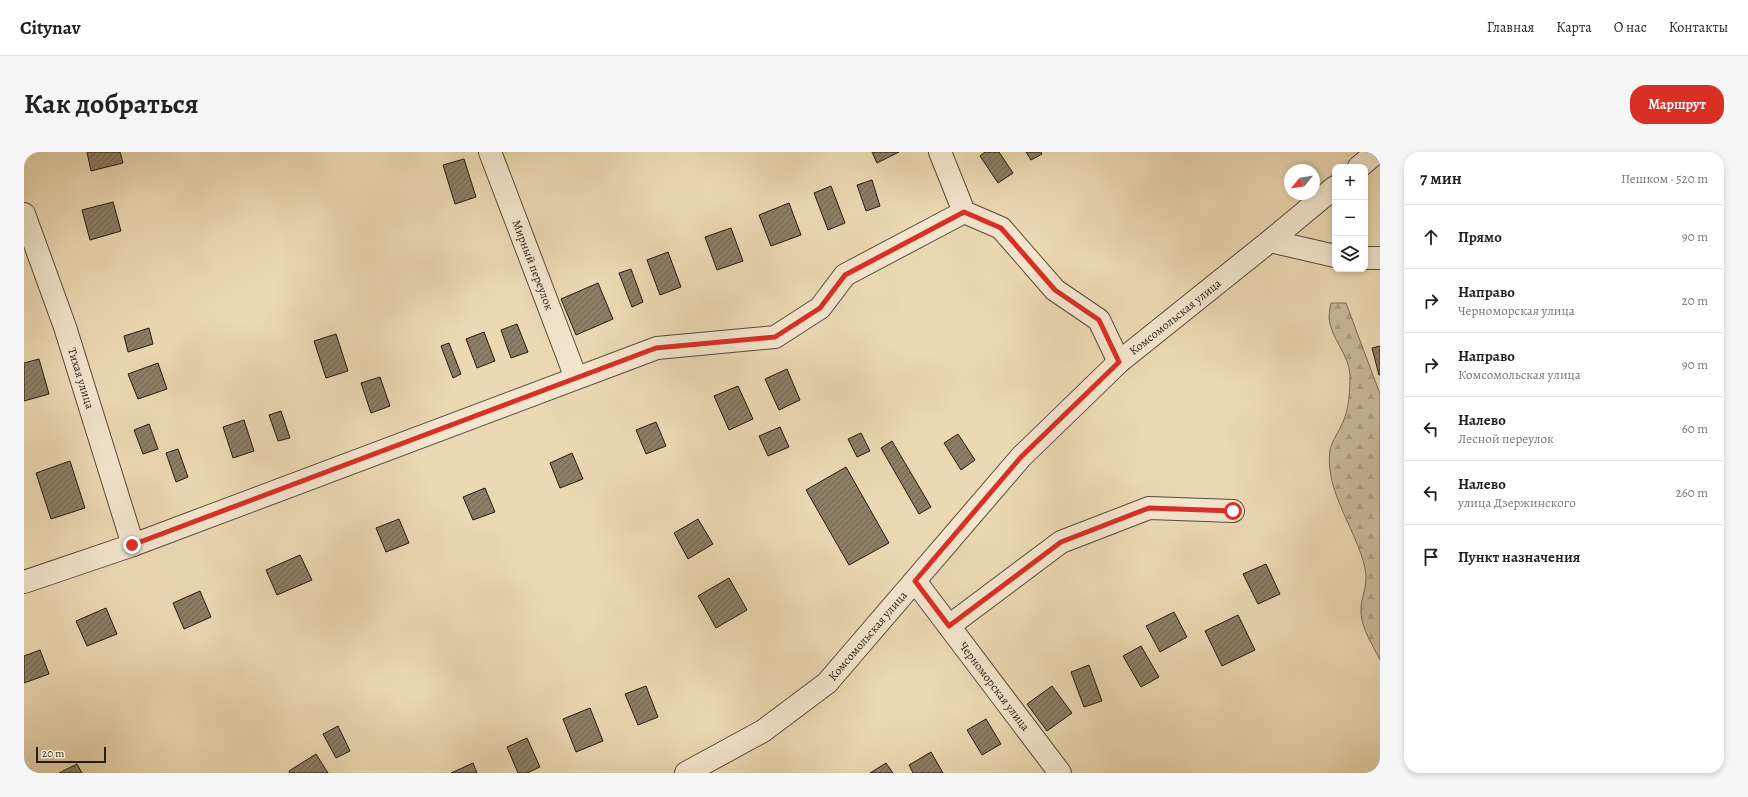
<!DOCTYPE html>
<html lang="ru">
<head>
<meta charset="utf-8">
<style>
  :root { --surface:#fff; --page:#f6f6f6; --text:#222; --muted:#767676; --line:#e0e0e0; --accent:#d93025 }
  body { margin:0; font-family:Alegreya,serif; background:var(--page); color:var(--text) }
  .controls { position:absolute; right:12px; top:12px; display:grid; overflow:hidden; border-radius:8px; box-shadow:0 2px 6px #0003 }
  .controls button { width:36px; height:36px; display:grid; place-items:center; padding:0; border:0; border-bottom:1px solid var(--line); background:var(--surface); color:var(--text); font:20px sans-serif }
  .compass { position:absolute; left:1260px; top:12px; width:36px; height:36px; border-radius:50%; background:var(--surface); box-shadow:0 2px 6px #0003; rotate:240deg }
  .scale { position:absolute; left:12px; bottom:10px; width:70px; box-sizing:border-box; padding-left:4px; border:2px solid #251c13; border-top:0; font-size:11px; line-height:14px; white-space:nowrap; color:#251c13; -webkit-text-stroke:3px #f3e6ce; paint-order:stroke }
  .stop { position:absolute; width:12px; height:12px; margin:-9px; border:3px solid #d93025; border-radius:50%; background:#fff }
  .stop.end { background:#d93025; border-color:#fff; box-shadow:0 1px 4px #0008 }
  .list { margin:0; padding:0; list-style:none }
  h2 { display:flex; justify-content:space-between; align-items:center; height:52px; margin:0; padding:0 16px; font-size:17px }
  h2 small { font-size:13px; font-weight:400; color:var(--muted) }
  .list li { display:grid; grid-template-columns:26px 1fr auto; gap:12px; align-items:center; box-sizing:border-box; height:64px; padding:0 16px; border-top:1px solid var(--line) }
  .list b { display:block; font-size:15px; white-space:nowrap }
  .list p { margin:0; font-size:13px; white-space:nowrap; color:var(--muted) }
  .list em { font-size:13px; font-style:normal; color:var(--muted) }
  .icon { flex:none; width:22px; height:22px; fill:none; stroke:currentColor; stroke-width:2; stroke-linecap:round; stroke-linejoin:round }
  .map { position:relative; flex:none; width:1356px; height:621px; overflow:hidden; border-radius:16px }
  header { display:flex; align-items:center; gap:24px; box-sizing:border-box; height:56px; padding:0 20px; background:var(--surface); border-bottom:1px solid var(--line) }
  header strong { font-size:19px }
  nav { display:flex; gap:22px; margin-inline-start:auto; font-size:14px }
  .intro { display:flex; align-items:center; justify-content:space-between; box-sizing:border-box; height:96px; padding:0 24px }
  h1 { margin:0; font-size:28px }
  .button { padding:10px 18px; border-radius:16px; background:var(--accent); color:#fff; font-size:14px; font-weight:700 }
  main { display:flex; gap:24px; padding:0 24px }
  aside { flex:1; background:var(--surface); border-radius:16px; box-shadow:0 2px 6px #0003 }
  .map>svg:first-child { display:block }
  .forest { fill:url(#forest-firs); stroke:#786a56 }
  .building { fill:url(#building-hatch); stroke:#251c13 }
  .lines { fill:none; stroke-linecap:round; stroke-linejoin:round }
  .minor-casing { stroke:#574b3b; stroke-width:24 }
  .minor { stroke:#f3e6ce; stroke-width:22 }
  .route { stroke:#d93025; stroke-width:5 }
  .labels { text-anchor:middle; stroke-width:3; stroke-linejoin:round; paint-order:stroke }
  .street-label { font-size:12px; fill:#251c13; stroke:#f3e6ce }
</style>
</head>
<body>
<header>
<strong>Citynav</strong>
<nav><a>Главная</a><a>Карта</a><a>О нас</a><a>Контакты</a></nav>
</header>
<div class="intro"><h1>Как добраться</h1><a class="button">Маршрут</a></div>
<main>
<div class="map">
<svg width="1356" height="621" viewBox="0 0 1356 621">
  <defs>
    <pattern id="forest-firs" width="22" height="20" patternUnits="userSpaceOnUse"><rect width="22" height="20" fill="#cab998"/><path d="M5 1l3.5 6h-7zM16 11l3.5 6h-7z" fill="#ad9e82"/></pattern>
    <pattern id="building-hatch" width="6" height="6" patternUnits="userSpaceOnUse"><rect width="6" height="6" fill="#8c7e66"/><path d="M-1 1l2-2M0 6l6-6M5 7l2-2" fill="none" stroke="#726653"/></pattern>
  </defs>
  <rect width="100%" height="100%" fill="#ecd9b3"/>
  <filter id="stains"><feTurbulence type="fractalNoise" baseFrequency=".005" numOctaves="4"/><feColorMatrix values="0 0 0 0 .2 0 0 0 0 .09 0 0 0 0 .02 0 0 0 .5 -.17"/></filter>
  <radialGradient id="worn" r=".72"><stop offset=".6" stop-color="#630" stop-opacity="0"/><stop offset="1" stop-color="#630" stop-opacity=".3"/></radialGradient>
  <path class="forest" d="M1307 151H1322L1356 242V508C1349 493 1338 478 1337 461 1336 444 1345 436 1341 416 1333 379 1300 338 1306 298 1308 289 1315 279 1319 270 1325 257 1326 238 1326 223 1325 202 1307 187 1305 166 1305 162 1306 156 1307 151Z"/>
  <g class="building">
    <path d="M63 0H96L99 11 67 19Z"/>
    <path d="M848 0H875L853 11Z"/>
    <path d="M961 0H975L989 21 974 31 956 4Z"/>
    <path d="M1002 0H1017L1018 2 1007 8Z"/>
    <path d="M440 7 452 45 431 52 419 13Z"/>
    <path d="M848 28 856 54 842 59 833 33Z"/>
    <path d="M807 34 821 71 804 78 790 41Z"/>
    <path d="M89 50 97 79 66 88 58 58Z"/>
    <path d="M765 51 777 83 747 94 735 63Z"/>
    <path d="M707 76 719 109 693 118 681 85Z"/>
    <path d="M644 100 657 135 636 143 623 108Z"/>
    <path d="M607 117 619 150 608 155 595 121Z"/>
    <path d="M574 131 589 167 552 183 537 147Z"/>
    <path d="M493 172 504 200 487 206 477 178Z"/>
    <path d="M125 176 129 192 104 200 100 184Z"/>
    <path d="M460 180 471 209 453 216 442 187Z"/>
    <path d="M312 182 324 219 302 226 290 189Z"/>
    <path d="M425 191 437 222 429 226 417 194Z"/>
    <path d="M1356 194V223H1355L1348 196Z"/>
    <path d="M15 207 25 242 0 249V211Z"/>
    <path d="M134 211 143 237 114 247 104 222Z"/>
    <path d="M763 217 776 248 755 258 741 227Z"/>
    <path d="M356 225 366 254 347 261 337 231Z"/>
    <path d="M714 234 729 267 705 278 690 244Z"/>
    <path d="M257 259 266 286 254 289 245 263Z"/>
    <path d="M220 268 230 299 209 306 199 275Z"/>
    <path d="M632 270 642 294 622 302 612 278Z"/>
    <path d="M125 272 134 297 119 302 110 278Z"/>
    <path d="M756 275 765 295 744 304 735 284Z"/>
    <path d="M837 281 846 299 833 305 824 287Z"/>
    <path d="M934 282 951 308 937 318 920 291Z"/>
    <path d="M868 289 907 355 895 362 857 296Z"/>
    <path d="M154 297 164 325 152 330 142 301Z"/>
    <path d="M548 301 559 327 536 336 526 311Z"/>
    <path d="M46 309 61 356 27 367 12 321Z"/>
    <path d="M822 315 865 391 825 413 782 338Z"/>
    <path d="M461 336 471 360 449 368 439 345Z"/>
    <path d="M375 367 385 391 362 400 352 376Z"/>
    <path d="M674 367 689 392 664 407 650 381Z"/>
    <path d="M276 403 288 428 253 443 242 418Z"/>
    <path d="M1242 412 1256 442 1234 452 1219 422Z"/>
    <path d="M705 426 723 458 692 476 674 444Z"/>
    <path d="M176 439 187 465 160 477 149 451Z"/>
    <path d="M82 456 93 482 63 494 52 469Z"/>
    <path d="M1150 460 1163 485 1136 500 1122 474Z"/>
    <path d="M1214 463 1231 498 1198 514 1181 479Z"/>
    <path d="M1117 494 1135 525 1117 535 1099 504Z"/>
    <path d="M16 498 25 522 0 531V504Z"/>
    <path d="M1065 513 1078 549 1060 555 1047 520Z"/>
    <path d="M622 534 634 565 614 573 601 542Z"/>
    <path d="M1028 534 1048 561 1023 579 1003 552Z"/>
    <path d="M566 556 579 589 552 600 539 567Z"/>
    <path d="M962 567 977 592 958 603 943 578Z"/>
    <path d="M314 574 326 599 312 606 299 582Z"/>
    <path d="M503 586 516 615 503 621H494L483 595Z"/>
    <path d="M907 600 919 621H889L885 613Z"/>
    <path d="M292 602 304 621H266L265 619Z"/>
    <path d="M449 611 453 621H427Z"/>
    <path d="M862 611 869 621H846Z"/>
    <path d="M53 612 58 621H35Z"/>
  </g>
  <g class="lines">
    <g class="minor-casing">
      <g id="minor">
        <path id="s1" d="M466 0 552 226"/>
        <path d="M916 0 940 60 977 76 1031 138 1075 168 1095 210"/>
        <path d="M1335 15 1353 0"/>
        <path id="s2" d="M0 62 41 175 109 393"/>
        <path d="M1246 89 1311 104"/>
        <path d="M1341 106H1356"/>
        <path id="s3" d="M891 429 1036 621"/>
        <path d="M0 430 109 393 633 196 751 185 796 156 821 123 940 60"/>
        <path d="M925 474 1037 390 1125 356 1209 359"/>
        <path id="s4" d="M662 621 739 579 803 531 997 305 1095 210 1246 89 1311 35"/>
      </g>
    </g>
    <use href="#minor" class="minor"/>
  </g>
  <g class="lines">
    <path class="route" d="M108 393 632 196 751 185 796 156 821 123 940 60 977 76 1031 138 1075 168 1095 210 997 305 891 429 925 474 1037 390 1125 356 1209 359"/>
  </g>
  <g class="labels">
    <g class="street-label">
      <text dy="4" stroke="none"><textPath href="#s1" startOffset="121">Мирный переулок</textPath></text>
      <text dy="4" stroke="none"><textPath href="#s4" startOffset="674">Комсомольская улица</textPath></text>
      <text dy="4" stroke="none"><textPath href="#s2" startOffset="174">Тихая улица</textPath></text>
      <text dy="4" stroke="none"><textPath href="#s4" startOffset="230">Комсомольская улица</textPath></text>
      <text dy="4" stroke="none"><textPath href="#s3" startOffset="132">Черноморская улица</textPath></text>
    </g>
  </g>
  <rect width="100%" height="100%" filter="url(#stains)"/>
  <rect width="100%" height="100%" fill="url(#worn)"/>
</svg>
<div class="controls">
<button>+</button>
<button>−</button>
<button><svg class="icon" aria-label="layers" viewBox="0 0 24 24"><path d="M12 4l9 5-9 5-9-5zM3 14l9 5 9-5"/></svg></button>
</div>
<svg class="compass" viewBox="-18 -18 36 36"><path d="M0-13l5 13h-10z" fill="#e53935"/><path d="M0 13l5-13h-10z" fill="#767676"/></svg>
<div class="scale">20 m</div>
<div class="stop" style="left:1209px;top:359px"></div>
<div class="stop end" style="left:108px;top:393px"></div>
</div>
<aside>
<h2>7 мин<small>Пешком · 520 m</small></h2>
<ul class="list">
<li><svg class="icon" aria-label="ahead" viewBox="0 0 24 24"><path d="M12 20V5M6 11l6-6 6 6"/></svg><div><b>Прямо</b></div><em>90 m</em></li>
<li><svg class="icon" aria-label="right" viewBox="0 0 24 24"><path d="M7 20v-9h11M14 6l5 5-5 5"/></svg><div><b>Направо</b><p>Черноморская улица</p></div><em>20 m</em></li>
<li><svg class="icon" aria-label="right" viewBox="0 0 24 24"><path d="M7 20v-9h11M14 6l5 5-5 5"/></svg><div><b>Направо</b><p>Комсомольская улица</p></div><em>90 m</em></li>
<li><svg class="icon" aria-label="left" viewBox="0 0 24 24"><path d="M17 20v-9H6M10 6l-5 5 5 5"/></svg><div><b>Налево</b><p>Лесной переулок</p></div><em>60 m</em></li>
<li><svg class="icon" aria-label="left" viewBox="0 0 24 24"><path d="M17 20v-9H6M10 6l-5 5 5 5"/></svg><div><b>Налево</b><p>улица Дзержинского</p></div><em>260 m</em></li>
<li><svg class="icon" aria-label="arrive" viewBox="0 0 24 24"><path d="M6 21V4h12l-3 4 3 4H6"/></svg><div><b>Пункт назначения</b></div></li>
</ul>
</aside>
</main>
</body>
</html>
